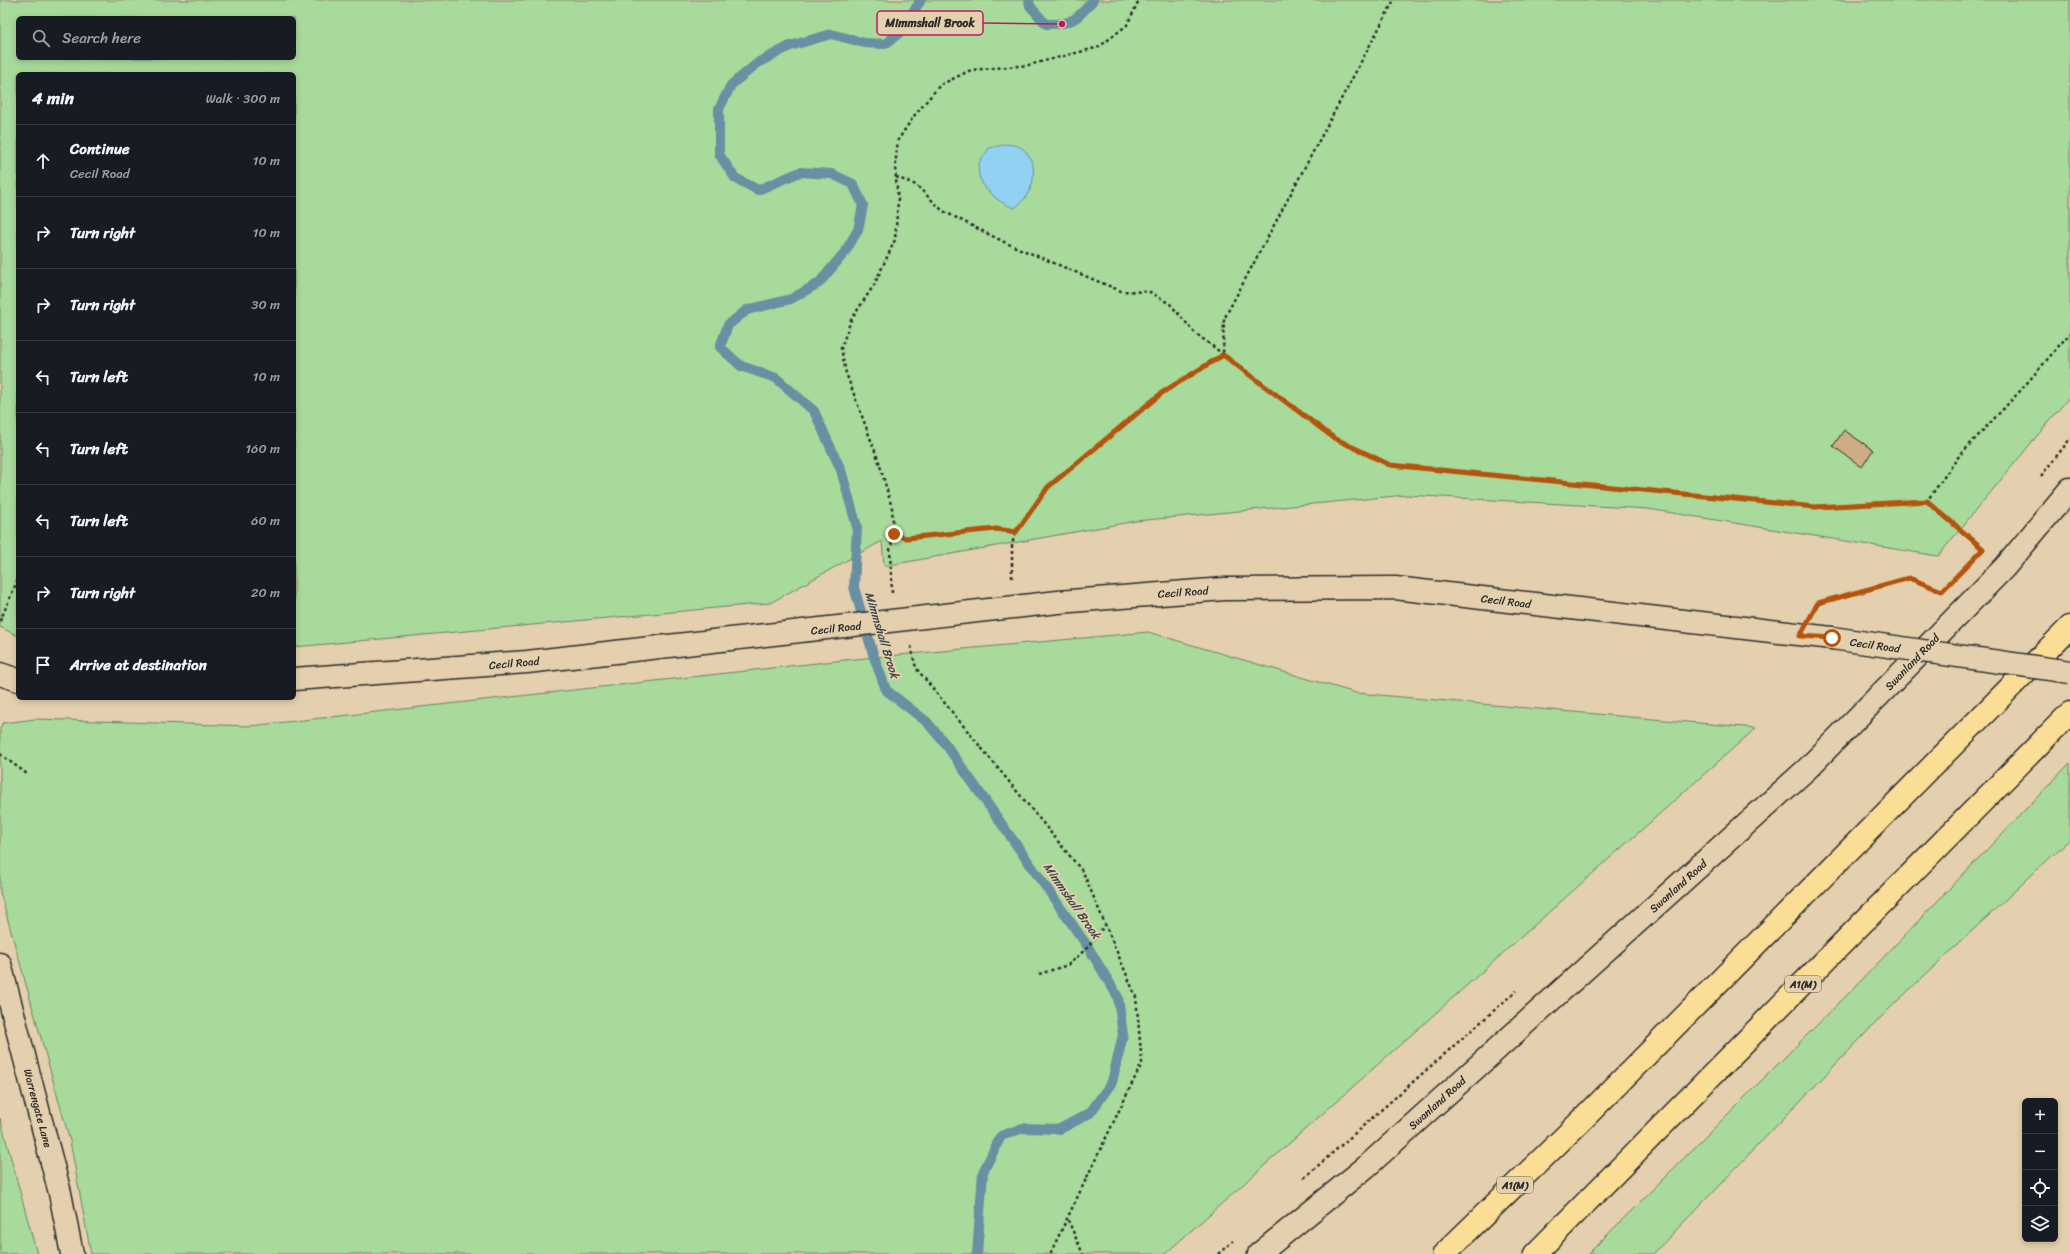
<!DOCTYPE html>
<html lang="en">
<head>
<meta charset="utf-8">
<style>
  :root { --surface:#171b24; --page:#20242c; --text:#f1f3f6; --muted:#9ea1a6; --line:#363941 }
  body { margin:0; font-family:Sriracha,sans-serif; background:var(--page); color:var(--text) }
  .controls { position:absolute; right:12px; bottom:12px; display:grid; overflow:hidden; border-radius:6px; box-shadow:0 2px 6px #0003 }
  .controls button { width:36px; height:36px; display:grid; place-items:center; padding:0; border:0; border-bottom:1px solid var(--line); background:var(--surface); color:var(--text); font:20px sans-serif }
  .stop { position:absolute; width:12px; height:12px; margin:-9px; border:3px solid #b45309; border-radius:50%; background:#fff }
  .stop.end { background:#b45309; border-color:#fff; box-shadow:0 1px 4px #0008 }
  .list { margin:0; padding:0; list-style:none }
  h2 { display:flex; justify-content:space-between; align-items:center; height:52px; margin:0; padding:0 16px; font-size:17px }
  h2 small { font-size:13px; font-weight:400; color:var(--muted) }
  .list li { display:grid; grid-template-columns:26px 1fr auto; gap:12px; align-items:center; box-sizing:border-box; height:72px; padding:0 16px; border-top:1px solid var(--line) }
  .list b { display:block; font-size:15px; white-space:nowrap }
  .list p { margin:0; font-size:13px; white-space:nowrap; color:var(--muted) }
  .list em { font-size:13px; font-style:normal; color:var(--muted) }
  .icon { flex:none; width:22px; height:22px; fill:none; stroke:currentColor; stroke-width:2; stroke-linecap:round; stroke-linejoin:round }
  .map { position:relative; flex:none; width:2070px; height:1254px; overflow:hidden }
  .search { position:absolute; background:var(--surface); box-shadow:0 2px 6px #0003; left:16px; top:16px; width:280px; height:44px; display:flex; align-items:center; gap:10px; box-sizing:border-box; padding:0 14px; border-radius:6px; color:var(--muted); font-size:15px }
  .panel { position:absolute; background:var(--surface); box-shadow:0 2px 6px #0003; left:16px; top:72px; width:280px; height:628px; border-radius:6px }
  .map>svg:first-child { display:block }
  .green { fill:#a8da9b; stroke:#6a8263; fill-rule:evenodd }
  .water { fill:#91d2f2; stroke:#688fa2 }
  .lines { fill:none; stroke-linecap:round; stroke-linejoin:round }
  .stream { stroke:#688fa2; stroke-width:10 }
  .building { fill:#cfac84; stroke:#2b2b2b }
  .minor-casing { stroke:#2b2b2b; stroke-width:25 }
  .tertiary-casing { stroke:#2b2b2b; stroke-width:25 }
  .secondary-casing { stroke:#2b2b2b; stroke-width:25 }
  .motorway-casing { stroke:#2b2b2b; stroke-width:25 }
  .path { stroke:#2b2b2b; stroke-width:2.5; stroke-dasharray:3 3; stroke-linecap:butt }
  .minor { stroke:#e4d0ae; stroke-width:22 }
  .tertiary { stroke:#e4d0ae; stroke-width:22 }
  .secondary { stroke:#e4d0ae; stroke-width:22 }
  .motorway { stroke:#fbde96; stroke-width:22 }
  .secondary-bridge-casing { stroke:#2b2b2b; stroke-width:25; stroke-linecap:butt }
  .secondary-bridge { stroke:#e4d0ae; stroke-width:22 }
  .route { stroke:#b45309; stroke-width:5 }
  .labels { text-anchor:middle; stroke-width:4; stroke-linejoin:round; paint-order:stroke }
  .shield { fill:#e4d0ae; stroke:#625c52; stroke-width:1 }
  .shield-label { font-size:10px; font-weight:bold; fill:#2b2b2b }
  .street-label { font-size:11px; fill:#2b2b2b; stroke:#e4d0ae }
  .water-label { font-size:12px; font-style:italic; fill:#3a4449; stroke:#e4d0ae }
  .leader { fill:none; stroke:#c2185b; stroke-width:1.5 }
  .callout-dot { fill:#c2185b; stroke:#e4d0ae; stroke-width:1.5 }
  .callout { fill:#e4d0ae; stroke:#c2185b; stroke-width:1.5 }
  .callout-label { font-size:12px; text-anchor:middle; font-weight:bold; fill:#2b2b2b }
</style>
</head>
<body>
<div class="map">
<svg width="2070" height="1254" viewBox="0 0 2070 1254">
  <rect width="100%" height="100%" fill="#e4d0ae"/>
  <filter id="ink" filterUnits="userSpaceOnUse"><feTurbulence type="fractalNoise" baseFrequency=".025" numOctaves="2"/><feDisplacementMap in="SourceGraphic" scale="8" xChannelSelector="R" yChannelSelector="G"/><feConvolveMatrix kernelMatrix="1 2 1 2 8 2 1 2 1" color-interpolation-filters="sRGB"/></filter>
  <g filter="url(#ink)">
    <g class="green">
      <path d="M0 0H2070V396L1938 556 1648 509 1406 495 1136 521 884 566 882 541 770 603 294 647V74H18V636L0 627ZM18 18H294V58H18Z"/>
      <path d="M1148 632 1356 693 1756 728 1165 1254H91L70 1141 0 892V728L3 723 35 719 250 726 844 660Z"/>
      <path d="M2070 763V839L1891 1007 1653 1254H1588L1853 989Z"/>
      <path d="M0 1118 37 1254H0Z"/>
    </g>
    <path class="water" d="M1007 144C1011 145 1018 145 1022 148 1042 164 1034 196 1014 208 997 202 972 183 980 161 982 157 987 152 989 148Z"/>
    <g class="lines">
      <g class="stream">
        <path d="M921 0 898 34 885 44 865 43 831 34 790 46 759 62 731 85 719 109V154L735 178 758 190 800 172 832 174 853 184 863 205 858 230 845 252 819 283 791 299 747 310 728 325 720 347 741 366 776 378 814 411 841 470 857 527 854 587 873 654 886 690 927 722 947 746 1088 947 1118 997 1123 1035 1112 1082 1090 1113 1060 1129 1023 1128 1001 1136 983 1172 977 1254"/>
        <path d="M1029 0 1030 6 1046 24C1071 25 1078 19 1093 0"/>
      </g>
    </g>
    <path class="building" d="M1844 430 1873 450 1862 467 1833 446Z"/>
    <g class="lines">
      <g class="minor-casing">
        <path id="minor" d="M0 964 60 1193 72 1254"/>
      </g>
      <g class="tertiary-casing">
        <path id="tertiary" d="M1259 1254 1366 1167 1807 769 2005 567 2070 489"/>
      </g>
      <g class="secondary-casing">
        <g id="secondary">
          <path d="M0 674 18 680"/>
          <path d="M294 679 527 662 1058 602 1224 589 1395 588 1832 638"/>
        </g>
      </g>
      <g class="motorway-casing">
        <g id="motorway">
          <path d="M1444 1254 1586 1116 2070 627"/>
          <path d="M1535 1254 2070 713"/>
        </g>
      </g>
      <g class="path">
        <path d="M896 177 916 185 943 211 1006 243 1121 291 1150 292 1170 304 1195 333 1334 438 1390 465 1815 507 1927 501"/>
        <path d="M2041 476 2070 439"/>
        <path d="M894 534 905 538 996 529 1016 532"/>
        <path d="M1983 549 1927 501 1959 456 2021 390 2070 333"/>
        <path d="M1012 578V544L1016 532 1048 487 1163 392 1223 355 1224 319 1394 0"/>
        <path d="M892 593 890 550 894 534 892 508 879 462 846 373 841 348 851 320 874 285 895 240 898 201 895 167 898 140 914 116 940 85 971 70 1029 65 1099 47 1127 25 1139 0"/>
        <path d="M1815 607 1818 603 1909 578 1942 591"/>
        <path d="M0 621 18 579"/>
        <path d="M911 646 916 668 1083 872 1136 997 1142 1063 1050 1254"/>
        <path d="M0 754 27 774"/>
        <path d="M1039 974 1068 965 1088 947 1105 925"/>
        <path d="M1304 1178 1516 991"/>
        <path d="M1068 1220 1083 1254"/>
        <path d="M1218 1254 1233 1241"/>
      </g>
      <use href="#minor" class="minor"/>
      <use href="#tertiary" class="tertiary"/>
      <use href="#secondary" class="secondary"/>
      <use href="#motorway" class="motorway"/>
      <g class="secondary-bridge-casing">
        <path id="secondary-bridge" d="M1832 638 2070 672"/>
      </g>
      <use href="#secondary-bridge" class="secondary-bridge"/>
    </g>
  </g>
  <g class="lines" filter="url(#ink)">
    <path class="route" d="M894 534 906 538 996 529 1016 532 1048 487 1163 392 1223 355 1334 438 1390 465 1815 507 1927 501 1983 549 1942 591 1909 578 1818 603 1800 636 1832 638"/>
  </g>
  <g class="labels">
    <g class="shield">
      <rect x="1785" y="976" width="36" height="16" rx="3"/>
      <rect x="1497" y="1177" width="36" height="16" rx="3"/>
    </g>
    <g class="shield-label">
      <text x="1803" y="988">A1(M)</text>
      <text x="1515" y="1189">A1(M)</text>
    </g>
    <g class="street-label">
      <text transform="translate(1183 592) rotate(-4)" y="4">Cecil Road</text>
      <text transform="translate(1506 601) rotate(7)" y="4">Cecil Road</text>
      <text transform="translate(836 628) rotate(-6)" y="4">Cecil Road</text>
      <text transform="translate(1875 645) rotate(8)" y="4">Cecil Road</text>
      <text transform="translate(1912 662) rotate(-46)" y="4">Swanland Road</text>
      <text transform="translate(514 663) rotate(-5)" y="4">Cecil Road</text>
      <text transform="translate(1678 886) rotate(-42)" y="4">Swanland Road</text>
      <text transform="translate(1437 1103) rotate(-42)" y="4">Swanland Road</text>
      <text transform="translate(38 1108) rotate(75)" y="4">Warrengate Lane</text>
    </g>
    <g class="water-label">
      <text transform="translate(882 635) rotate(73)" y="4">Mimmshall Brook</text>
      <text transform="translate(1072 901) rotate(55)" y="4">Mimmshall Brook</text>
    </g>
  </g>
  <path class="leader" d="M1062 24L983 23"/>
  <circle class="callout-dot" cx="1062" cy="24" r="4"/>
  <rect class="callout" x="877" y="11" width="106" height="24" rx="4"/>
  <g class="callout-label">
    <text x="930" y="27">Mimmshall Brook</text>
  </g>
</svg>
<div class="controls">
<button>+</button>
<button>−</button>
<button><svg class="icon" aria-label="locate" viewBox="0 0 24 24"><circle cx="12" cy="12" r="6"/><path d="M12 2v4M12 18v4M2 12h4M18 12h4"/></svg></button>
<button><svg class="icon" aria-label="layers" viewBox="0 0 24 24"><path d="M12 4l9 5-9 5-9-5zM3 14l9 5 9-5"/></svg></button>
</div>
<div class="stop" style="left:1832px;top:638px"></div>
<div class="stop end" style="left:894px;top:534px"></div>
<div class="search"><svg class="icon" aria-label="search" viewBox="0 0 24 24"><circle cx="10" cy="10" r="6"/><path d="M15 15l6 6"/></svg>Search here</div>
<section class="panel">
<h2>4 min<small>Walk · 300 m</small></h2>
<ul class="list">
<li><svg class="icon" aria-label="ahead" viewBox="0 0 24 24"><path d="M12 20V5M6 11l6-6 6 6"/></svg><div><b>Continue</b><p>Cecil Road</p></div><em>10 m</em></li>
<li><svg class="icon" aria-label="right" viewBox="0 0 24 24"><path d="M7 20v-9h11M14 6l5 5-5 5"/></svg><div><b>Turn right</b></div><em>10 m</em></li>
<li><svg class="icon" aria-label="right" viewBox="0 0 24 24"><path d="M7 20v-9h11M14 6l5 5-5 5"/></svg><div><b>Turn right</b></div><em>30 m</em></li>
<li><svg class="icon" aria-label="left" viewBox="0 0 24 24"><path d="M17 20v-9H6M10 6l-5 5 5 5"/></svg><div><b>Turn left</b></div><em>10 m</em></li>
<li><svg class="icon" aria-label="left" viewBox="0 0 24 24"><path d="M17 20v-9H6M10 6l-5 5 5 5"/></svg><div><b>Turn left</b></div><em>160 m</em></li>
<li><svg class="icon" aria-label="left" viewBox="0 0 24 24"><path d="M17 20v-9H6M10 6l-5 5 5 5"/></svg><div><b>Turn left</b></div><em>60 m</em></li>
<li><svg class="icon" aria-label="right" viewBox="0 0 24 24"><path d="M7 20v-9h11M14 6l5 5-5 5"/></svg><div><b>Turn right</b></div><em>20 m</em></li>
<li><svg class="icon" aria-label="arrive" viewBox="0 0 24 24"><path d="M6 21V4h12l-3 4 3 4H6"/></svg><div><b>Arrive at destination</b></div></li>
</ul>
</section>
</div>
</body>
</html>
